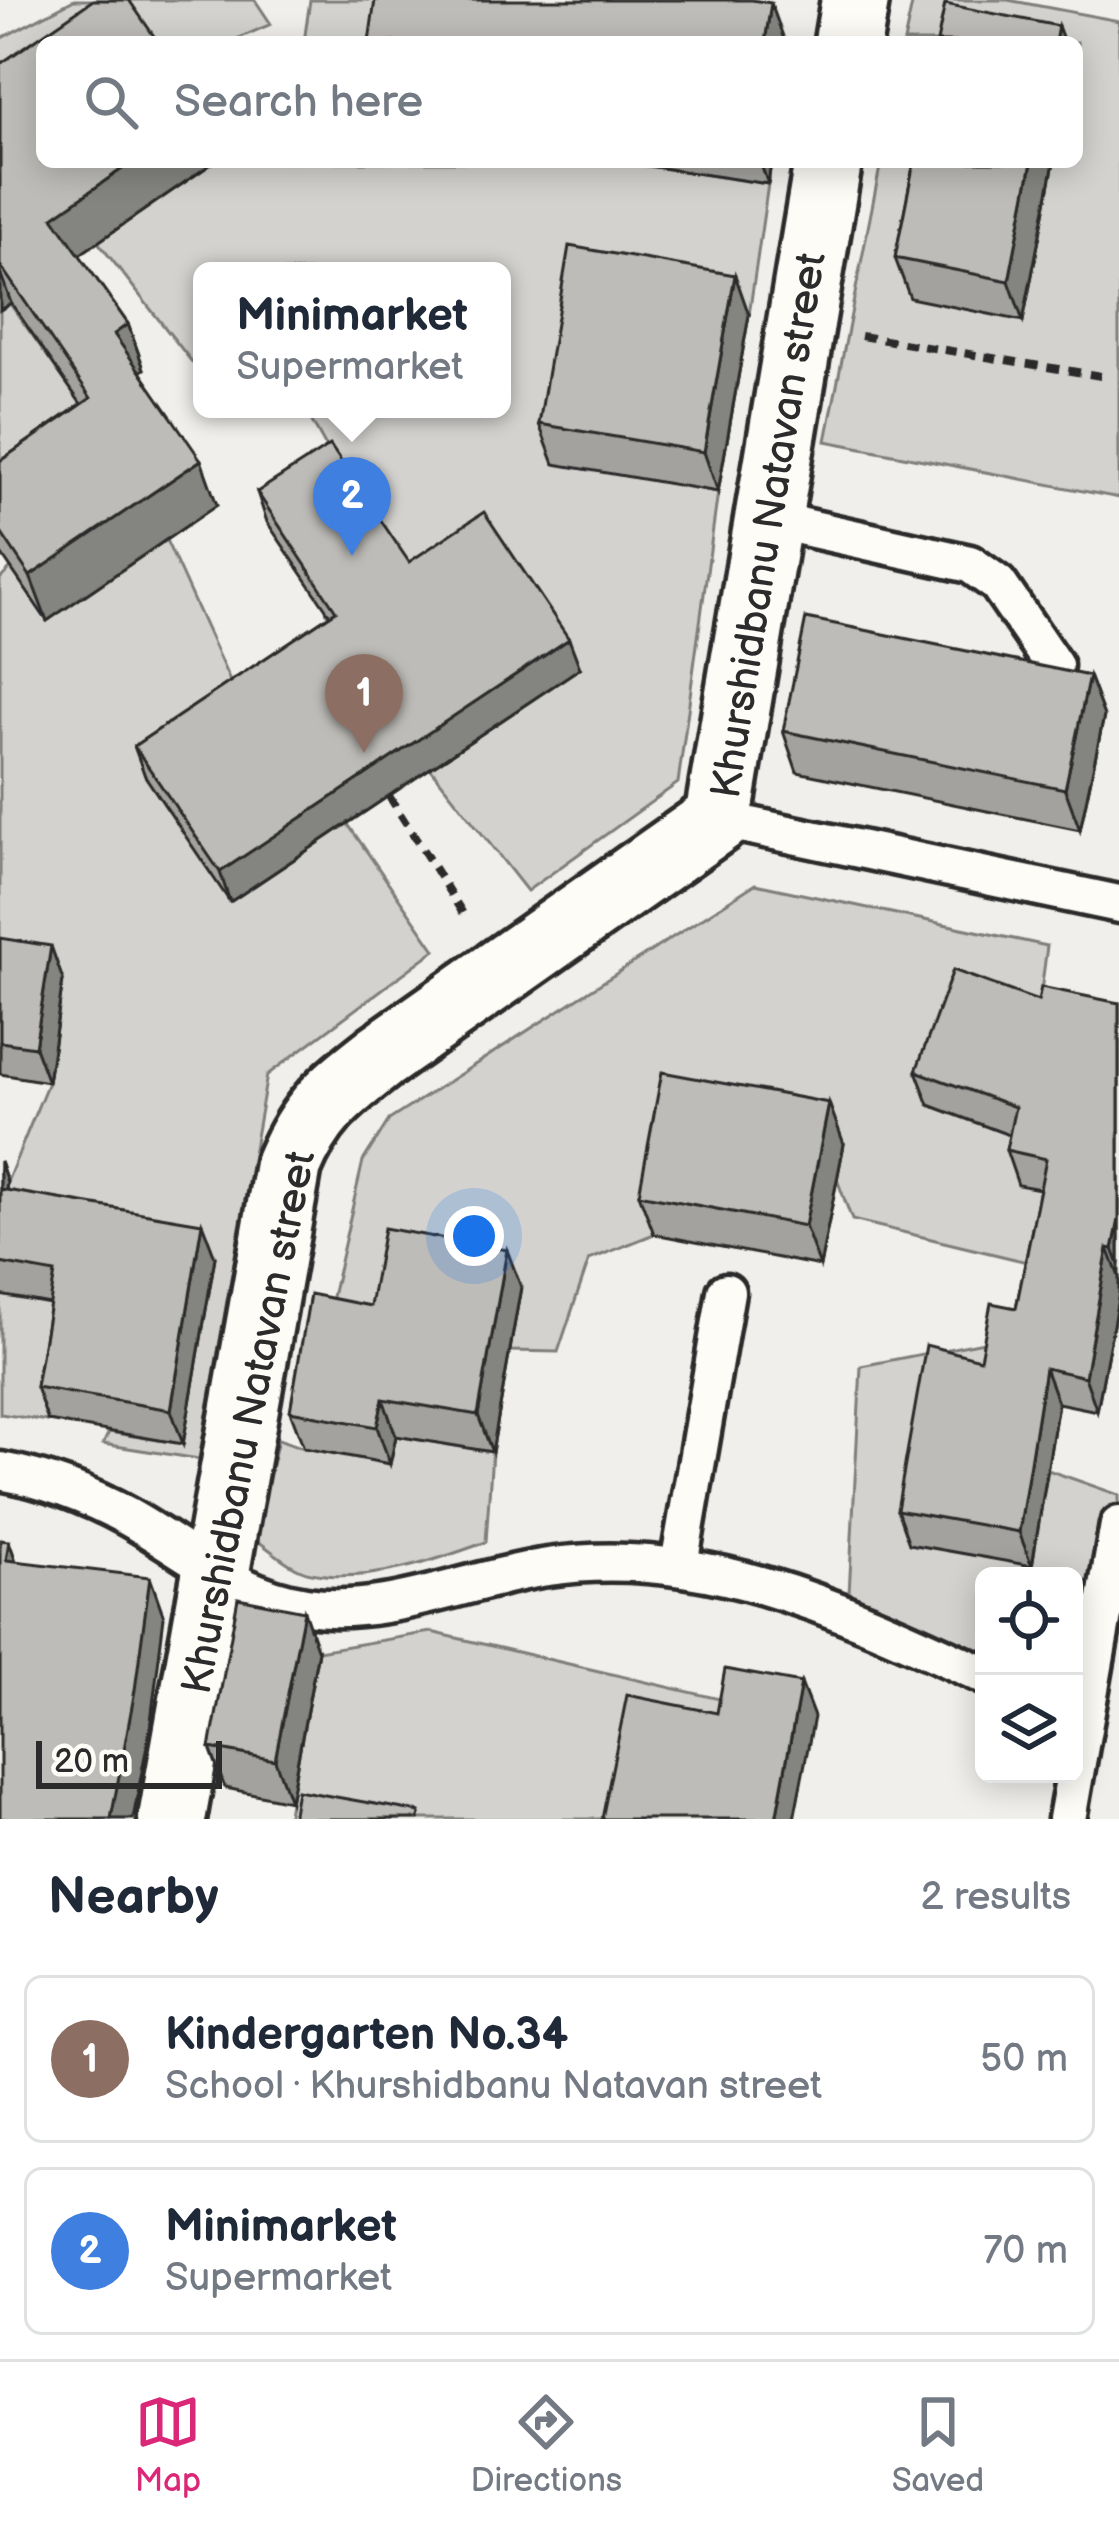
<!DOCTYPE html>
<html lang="en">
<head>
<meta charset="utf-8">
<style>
  :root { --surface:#fff; --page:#f2f2f3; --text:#1f2937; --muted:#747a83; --line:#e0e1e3; --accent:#db2777 }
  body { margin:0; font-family:"Balsamiq Sans",sans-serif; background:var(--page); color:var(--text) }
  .controls { position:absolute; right:36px; bottom:36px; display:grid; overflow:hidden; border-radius:18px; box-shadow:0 6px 30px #0003 }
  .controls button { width:108px; height:108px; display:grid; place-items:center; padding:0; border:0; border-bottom:3px solid var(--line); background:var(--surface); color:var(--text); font:60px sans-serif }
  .scale { position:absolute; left:36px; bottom:30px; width:186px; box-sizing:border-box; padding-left:12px; border:6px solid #2b2b2b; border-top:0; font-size:33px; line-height:42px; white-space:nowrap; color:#2b2b2b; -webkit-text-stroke:9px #fdfcf7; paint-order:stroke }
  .you { position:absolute; left:474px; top:1236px; width:42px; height:42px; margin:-30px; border:9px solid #fff; border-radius:50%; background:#1a73e8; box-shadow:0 0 0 18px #1a73e833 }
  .badge { display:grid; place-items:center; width:78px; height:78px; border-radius:50%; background:var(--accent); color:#fff; font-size:39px; font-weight:700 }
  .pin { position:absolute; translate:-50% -99px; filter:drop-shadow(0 3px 6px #0008) }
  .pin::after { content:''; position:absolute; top:63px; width:42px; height:36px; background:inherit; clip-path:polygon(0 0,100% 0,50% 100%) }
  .popup { position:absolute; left:193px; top:262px; width:318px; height:156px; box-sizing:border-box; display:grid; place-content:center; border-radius:18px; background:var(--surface); filter:drop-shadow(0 3px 9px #0005); font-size:39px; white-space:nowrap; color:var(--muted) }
  .popup b { font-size:45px; color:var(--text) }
  .popup::after { content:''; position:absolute; left:50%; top:100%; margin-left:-24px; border:24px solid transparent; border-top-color:var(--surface) }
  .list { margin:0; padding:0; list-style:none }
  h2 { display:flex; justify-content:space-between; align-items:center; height:156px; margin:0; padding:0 48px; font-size:51px }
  h2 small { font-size:39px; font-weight:400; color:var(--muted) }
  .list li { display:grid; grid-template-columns:78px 1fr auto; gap:36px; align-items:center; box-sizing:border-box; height:168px; margin:0 24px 24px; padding:0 24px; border:3px solid var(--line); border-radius:18px }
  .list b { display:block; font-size:45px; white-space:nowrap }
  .list p { margin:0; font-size:39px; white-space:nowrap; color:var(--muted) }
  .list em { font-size:39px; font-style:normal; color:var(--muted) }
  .icon { flex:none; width:66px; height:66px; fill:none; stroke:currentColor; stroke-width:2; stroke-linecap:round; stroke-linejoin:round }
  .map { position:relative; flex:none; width:1119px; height:1819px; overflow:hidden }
  .search { position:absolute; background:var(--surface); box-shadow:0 6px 30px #0003; left:36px; right:36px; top:36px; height:132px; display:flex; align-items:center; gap:30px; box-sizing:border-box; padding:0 42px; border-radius:18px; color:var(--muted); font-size:45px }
  .sheet { height:540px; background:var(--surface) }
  nav { display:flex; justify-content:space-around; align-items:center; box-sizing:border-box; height:168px; border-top:3px solid var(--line); background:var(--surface); font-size:33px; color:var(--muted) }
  nav a { display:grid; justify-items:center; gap:6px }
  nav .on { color:var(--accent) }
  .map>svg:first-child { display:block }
  .green { fill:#d3d2cf; stroke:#7f7e7d; stroke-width:3 }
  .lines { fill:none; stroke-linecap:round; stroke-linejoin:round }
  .lane-casing { stroke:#2b2b2b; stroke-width:45 }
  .street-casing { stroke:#2b2b2b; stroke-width:75 }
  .path { stroke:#2b2b2b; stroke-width:8; stroke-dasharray:12 9; stroke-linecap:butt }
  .lane { stroke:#fdfcf7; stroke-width:36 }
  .street { stroke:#fdfcf7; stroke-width:66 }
  .wall { fill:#a3a29e; stroke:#2b2b2b; stroke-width:3 }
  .shaded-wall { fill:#848481; stroke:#2b2b2b; stroke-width:3 }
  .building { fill:#bdbcb8; stroke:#2b2b2b; stroke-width:3 }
  .labels { text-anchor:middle; stroke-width:9; stroke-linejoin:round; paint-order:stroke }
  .street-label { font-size:42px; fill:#2b2b2b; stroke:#fdfcf7 }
</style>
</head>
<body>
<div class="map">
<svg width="1119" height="1819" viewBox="0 0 1119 1819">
  <rect width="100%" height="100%" fill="#f0efeb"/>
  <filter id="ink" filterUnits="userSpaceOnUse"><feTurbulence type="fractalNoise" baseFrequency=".00833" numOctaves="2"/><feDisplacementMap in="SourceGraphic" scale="24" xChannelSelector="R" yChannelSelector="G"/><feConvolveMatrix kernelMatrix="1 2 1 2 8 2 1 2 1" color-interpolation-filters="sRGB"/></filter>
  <g filter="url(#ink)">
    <g class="green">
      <path d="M74 0H255L271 24 230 42H42L0 121V39Z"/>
      <path d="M310 0H399L393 42H304Z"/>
      <path d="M913 0H1008L1119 21V498L826 441 881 162H1077V42H904Z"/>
      <path d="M214 162H622L768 184 749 315 584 287 554 463 718 492 678 783 527 891 336 648 326 609 341 474 305 409H502V271H202V368L199 371 98 242Z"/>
      <path d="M10 304 85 409 0 517V310Z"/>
      <path d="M166 540 243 710 347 823 435 950 267 1075 199 1459 103 1444 109 1432 183 1444 80 1235 48 1421 0 1414V1223L7 1182 48 1082 63 981 0 970V579L11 568 47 620Z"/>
      <path d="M755 884 1047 946 1036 1030 929 1105 999 1131 1031 1125 1059 1193 1044 1266 852 1220 837 1179 654 1234 589 1260 558 1352 510 1351 520 1287 384 1343 324 1332 363 1161 389 1120Z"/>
      <path d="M1004 1338 1031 1566 1048 1470 1119 1495V1525L1074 1717V1576H984V1675L848 1613 861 1366Z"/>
      <path d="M396 1436 492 1452 486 1542C435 1561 367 1584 311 1573 293 1570 271 1550 255 1539L278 1439 304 1448 389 1464Z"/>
      <path d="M431 1632 737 1703 622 1819H287L318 1651Z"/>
    </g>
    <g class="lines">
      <g class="lane-casing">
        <g id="lane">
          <path d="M768 519 970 564 998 584 1054 666"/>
          <path d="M718 819 1119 904"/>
          <path d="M0 1471C45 1479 88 1495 128 1517 187 1550 237 1596 306 1606 386 1618 470 1578 548 1567 705 1544 846 1612 984 1675"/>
          <path d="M679 1565 726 1292"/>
          <path d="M1067 1819 1119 1525"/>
        </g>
      </g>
      <g class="street-casing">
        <g id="street">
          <path d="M848 42 855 0"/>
          <path d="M172 1819 288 1165C311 1110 335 1092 381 1056L718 819 828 162"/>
        </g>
      </g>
      <g class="path">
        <path d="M861 336 1107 377"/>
        <path d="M389 796 467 920"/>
      </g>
      <use href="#lane" class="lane"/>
      <use href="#street" class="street"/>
    </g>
    <g class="wall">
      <path d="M0 64 42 162H214L79 255 128 324 144 369 140 372 217 505 47 621 0 552V461L81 404 11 303 0 310Z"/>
      <path d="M622 162H771L768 184Z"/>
      <path d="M914 162H1054L1023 321 910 298 895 258Z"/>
      <path d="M749 315 718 492 554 464 539 424Z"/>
      <path d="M257 492 409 562 580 668 230 902 145 776 134 746 330 615 267 522Z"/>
      <path d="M1089 676 1104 716 1080 830 797 772 783 731Z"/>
      <path d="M0 938 63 980 48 1082 0 1074Z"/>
      <path d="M1038 1001 1119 1003V1293L1097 1411 1058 1403 1032 1566 909 1544 897 1510 980 1359 1016 1308 1040 1189 1018 1185 1006 1150 1009 1135 929 1105 916 1071Z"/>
      <path d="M844 1144 820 1266 654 1234 639 1194Z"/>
      <path d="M0 1161 7 1182 6 1190 215 1257 183 1444 48 1421 36 1387 50 1304 0 1295Z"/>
      <path d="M521 1287 492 1452 396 1436 390 1464 304 1448 290 1411 370 1306Z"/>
      <path d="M318 1651 290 1801 225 1788 210 1748Z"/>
    </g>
    <g class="shaded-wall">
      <path d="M771 3 785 42H765Z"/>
      <path d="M1058 26 1064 42H1055Z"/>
      <path d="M132 162H214L69 262 53 217Z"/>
      <path d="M760 162H771L768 184Z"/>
      <path d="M1032 162H1054L1023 321 1009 281Z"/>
      <path d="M0 272 11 303 0 310Z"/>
      <path d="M735 275 749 315 718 492 704 452Z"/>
      <path d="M128 324 144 369 130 378 114 334Z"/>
      <path d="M201 460 217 505 47 621 30 576Z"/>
      <path d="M569 639 580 668 230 902 220 872Z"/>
      <path d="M1089 676 1104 716 1080 830 1065 789Z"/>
      <path d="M51 946 63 980 48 1082 35 1047Z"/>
      <path d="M829 1103 844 1144 820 1266 805 1226Z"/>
      <path d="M0 1161 7 1182 0 1221Z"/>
      <path d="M1119 1219V1265L1113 1249Z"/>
      <path d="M202 1223 215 1257 183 1444 171 1410Z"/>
      <path d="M1108 1248 1119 1277V1293L1097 1411 1085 1377Z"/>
      <path d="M507 1250 521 1287 492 1452 478 1415Z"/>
      <path d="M1045 1368 1058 1403 1032 1566 1019 1532Z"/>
      <path d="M383 1399 396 1436 390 1464 377 1427Z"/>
      <path d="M9 1541 23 1581 6 1560Z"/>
      <path d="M150 1577 164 1617 150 1729 133 1819H111Z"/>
      <path d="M304 1611 318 1651 290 1801 275 1760Z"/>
      <path d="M801 1683 814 1717 794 1819H776Z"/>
    </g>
    <g class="building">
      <path d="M93 0H129L158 42H42V162H132L53 217 128 324 114 334 201 460 30 576 0 531V461L91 398 0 265V64Z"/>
      <path d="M375 0H752L771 3 765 42H369Z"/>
      <path d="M945 4 1058 26 1055 42H937Z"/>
      <path d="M914 162H1032L1009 281 895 258Z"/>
      <path d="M569 246 735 275 704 452 539 424Z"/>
      <path d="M330 445 409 562 484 512 569 639 220 872 134 746 336 611 257 492Z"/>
      <path d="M806 618 1089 676 1065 789 783 731Z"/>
      <path d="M0 938 51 946 35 1047 0 1042Z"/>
      <path d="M953 970 1038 1001 1041 987 1119 1003V1219L1113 1249 1108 1248 1085 1377 1045 1368 1019 1532 897 1510 926 1345 980 1359 991 1303 1016 1308 1046 1159 1006 1150 1015 1107 916 1071Z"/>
      <path d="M662 1072 829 1103 805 1226 639 1194Z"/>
      <path d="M0 1189 202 1223 171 1410 36 1387 55 1273 0 1263Z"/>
      <path d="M384 1228 507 1250 478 1415 383 1399 377 1427 290 1411 310 1294 370 1306Z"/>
      <path d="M0 1540 9 1541 6 1560 150 1577 135 1690 111 1819H0Z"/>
      <path d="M238 1598 304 1611 275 1760 210 1748Z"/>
      <path d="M725 1669 801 1683 776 1819H602L627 1695 717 1713Z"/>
      <path d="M297 1790 420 1812 419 1819H292Z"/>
    </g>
  </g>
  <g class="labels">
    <g class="street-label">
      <text transform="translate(767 525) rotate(-81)" y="15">Khurshidbanu Natavan street</text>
      <text transform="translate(247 1422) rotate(-79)" y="15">Khurshidbanu Natavan street</text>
    </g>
  </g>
</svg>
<div class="controls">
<button><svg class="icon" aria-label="locate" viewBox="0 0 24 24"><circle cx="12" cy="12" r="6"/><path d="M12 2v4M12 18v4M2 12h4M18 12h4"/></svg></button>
<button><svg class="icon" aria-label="layers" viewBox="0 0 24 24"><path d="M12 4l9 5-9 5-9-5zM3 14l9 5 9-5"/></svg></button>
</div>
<div class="scale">20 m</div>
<div class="you"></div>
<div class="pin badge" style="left:364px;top:753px;background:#8d6e63">1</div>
<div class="pin badge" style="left:352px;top:556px;background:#3f7fe0">2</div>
<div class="popup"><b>Minimarket</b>Supermarket</div>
<div class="search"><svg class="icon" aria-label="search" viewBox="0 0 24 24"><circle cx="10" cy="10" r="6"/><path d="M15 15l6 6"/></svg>Search here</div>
</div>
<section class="sheet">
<h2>Nearby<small>2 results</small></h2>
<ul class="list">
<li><span class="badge" style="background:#8d6e63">1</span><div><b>Kindergarten No.34</b><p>School · Khurshidbanu Natavan street</p></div><em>50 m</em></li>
<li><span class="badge" style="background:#3f7fe0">2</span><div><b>Minimarket</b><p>Supermarket</p></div><em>70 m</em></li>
</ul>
</section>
<nav>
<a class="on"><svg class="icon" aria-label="map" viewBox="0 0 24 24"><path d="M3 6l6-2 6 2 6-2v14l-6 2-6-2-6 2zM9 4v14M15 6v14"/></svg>Map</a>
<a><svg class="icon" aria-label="directions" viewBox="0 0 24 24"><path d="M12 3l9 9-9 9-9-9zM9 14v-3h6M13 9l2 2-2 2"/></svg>Directions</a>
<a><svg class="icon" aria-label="saved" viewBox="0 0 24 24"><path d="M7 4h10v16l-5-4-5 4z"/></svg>Saved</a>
</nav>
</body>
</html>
